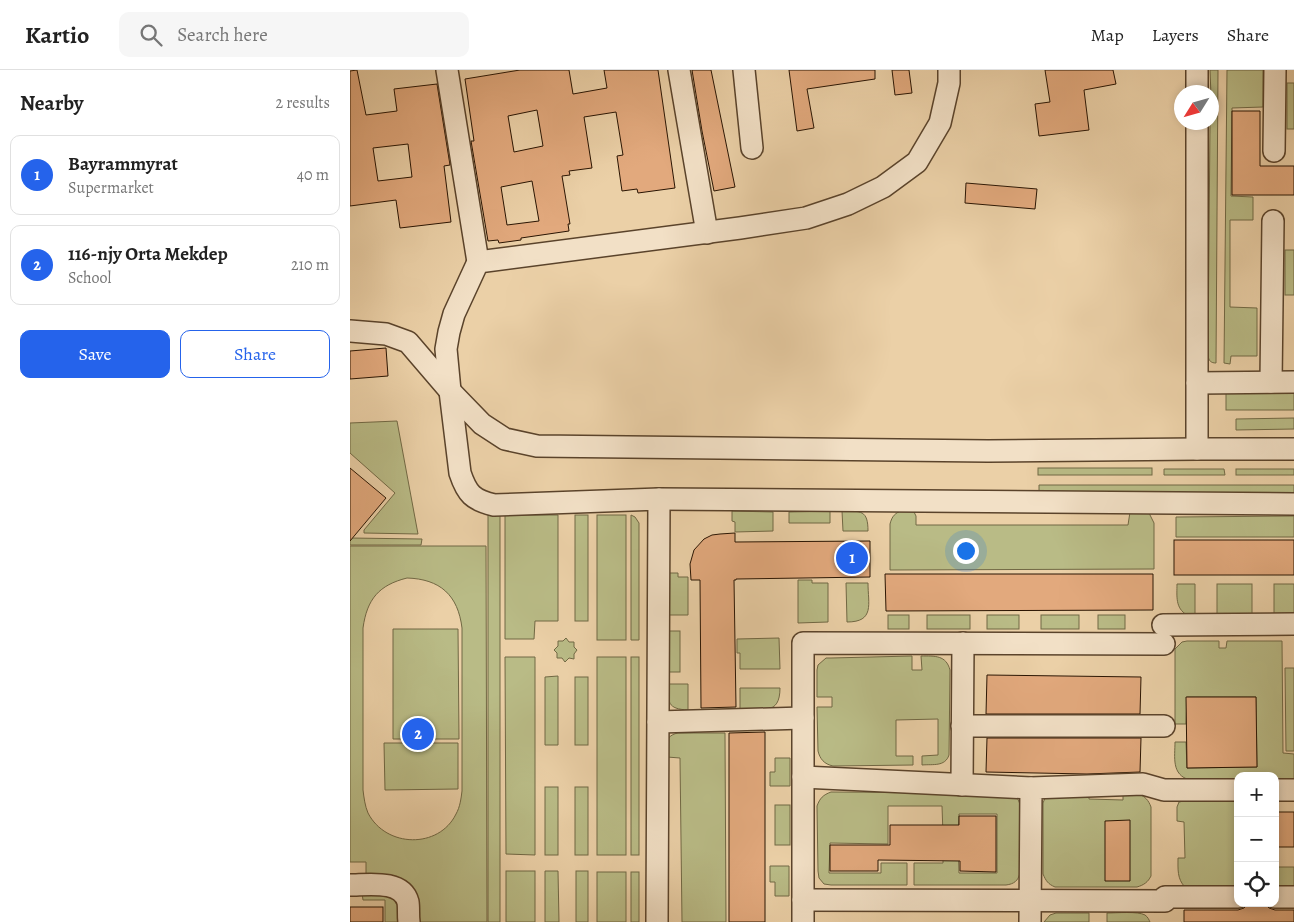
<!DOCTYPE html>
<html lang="en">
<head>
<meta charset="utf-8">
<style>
  :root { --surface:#fff; --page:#f6f6f6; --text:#222; --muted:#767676; --line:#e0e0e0; --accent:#2563eb }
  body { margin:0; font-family:Alegreya,serif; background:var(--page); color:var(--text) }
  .controls { position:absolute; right:15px; bottom:15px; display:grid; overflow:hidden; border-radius:10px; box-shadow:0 2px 8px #0003 }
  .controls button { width:45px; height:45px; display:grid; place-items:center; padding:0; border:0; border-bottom:1px solid var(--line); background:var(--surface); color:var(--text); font:25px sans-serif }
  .compass { position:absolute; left:824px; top:15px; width:45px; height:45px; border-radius:50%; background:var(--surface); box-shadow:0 2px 8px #0003; rotate:233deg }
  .you { position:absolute; left:615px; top:480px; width:18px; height:18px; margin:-12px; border:4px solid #fff; border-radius:50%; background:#1a73e8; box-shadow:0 0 0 8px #1a73e833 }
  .badge { display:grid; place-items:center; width:32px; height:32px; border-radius:50%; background:var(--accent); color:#fff; font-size:16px; font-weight:700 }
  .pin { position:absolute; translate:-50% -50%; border:2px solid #fff; box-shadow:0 1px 5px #0006 }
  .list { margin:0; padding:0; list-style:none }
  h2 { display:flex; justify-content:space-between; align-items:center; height:65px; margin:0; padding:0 20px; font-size:21px }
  h2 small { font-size:16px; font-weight:400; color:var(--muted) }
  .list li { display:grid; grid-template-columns:32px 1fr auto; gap:15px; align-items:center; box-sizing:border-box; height:80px; margin:0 10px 10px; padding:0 10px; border:1px solid var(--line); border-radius:10px }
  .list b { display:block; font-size:19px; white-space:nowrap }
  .list p { margin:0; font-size:16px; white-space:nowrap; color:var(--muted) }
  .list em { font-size:16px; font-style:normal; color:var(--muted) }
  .actions { display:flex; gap:10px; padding:15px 20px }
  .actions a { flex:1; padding:11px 0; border:1px solid var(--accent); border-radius:10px; text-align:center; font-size:18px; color:var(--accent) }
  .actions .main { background:var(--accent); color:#fff }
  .icon { flex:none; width:28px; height:28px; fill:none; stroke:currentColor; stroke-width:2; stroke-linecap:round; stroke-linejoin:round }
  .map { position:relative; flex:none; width:944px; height:852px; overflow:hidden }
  header { display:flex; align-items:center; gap:30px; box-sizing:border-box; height:70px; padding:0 25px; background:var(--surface); border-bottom:1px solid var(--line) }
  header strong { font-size:24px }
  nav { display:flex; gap:28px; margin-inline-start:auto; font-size:18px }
  .search { width:350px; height:45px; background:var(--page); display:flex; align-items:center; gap:12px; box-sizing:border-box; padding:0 18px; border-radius:10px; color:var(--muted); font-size:19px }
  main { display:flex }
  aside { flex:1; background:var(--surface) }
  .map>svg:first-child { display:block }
  .green { fill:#b9bb86; stroke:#716844; fill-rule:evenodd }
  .building { fill:#e2a97d; stroke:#291402; fill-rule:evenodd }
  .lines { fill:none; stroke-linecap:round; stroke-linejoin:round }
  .minor-casing { stroke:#5a432b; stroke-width:24 }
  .minor { stroke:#f2e0c6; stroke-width:21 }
</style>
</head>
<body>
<header>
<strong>Kartio</strong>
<div class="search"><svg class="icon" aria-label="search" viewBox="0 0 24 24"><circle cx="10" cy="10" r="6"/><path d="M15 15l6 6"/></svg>Search here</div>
<nav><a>Map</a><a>Layers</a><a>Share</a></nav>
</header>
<main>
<aside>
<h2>Nearby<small>2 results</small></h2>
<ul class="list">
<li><span class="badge">1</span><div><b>Bayrammyrat</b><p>Supermarket</p></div><em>40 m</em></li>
<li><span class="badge">2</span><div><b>116-njy Orta Mekdep</b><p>School</p></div><em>210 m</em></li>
</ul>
<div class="actions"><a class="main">Save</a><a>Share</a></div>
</aside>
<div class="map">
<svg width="944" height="852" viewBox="0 0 944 852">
  <rect width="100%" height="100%" fill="#ebd0a7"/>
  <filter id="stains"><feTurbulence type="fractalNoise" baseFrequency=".004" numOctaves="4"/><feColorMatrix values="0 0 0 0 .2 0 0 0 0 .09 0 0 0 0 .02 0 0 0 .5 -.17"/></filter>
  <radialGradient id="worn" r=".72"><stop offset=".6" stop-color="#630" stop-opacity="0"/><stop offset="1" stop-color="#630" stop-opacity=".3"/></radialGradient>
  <g class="green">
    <path d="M860 0H868L866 293C861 293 859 291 858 286L860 53 862 52Z"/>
    <path d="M877 0H913V37L882 38 881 126 903 127V150H880V237L907 238V286H881L880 294 874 293Z"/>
    <rect x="937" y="13" width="7" height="46"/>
    <rect x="935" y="180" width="9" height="45"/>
    <rect x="876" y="323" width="68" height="17"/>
    <path d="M944 348V359L886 360V349Z"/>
    <path d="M47 351 68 464 14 463V460L45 423 0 383V353Z"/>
    <rect x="688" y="398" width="114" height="7"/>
    <path d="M814 399H874L875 405H814Z"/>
    <rect x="886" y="399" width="58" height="6"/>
    <path d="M689 415H944V425L689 424Z"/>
    <path d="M553 440 564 442 566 446V455H778L780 442 799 443 804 453V499L540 500V454C542 446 545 443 553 440Z"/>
    <path d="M382 441 423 442V461L385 462V452L382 451Z"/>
    <path d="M480 441V453H439V442Z"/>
    <path d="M492 441C511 441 518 440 518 461H493Z"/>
    <rect x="138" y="445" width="12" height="407"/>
    <path d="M155 445H208V551H185L184 569H155Z"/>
    <rect x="225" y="445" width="13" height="106"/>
    <rect x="247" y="445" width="29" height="125"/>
    <path d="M281 445 285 447 289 453V570H281Z"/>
    <path d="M944 446V467H826V447Z"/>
    <path d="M0 468 72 469 71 475H0Z"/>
    <path d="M0 476H136L137 852H68V833L16 806V792H0ZM57 508C90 509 108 525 112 558V721C111 729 110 737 106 744 89 779 36 778 18 743 15 736 14 728 13 720V558C17 529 29 515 57 508Z"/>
    <path d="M318 503H328V507H338V545H318Z"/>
    <path d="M448 510H462V513H478V552L448 553Z"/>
    <path d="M496 513H518C518 534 525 552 497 552Z"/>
    <path d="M827 514H845V545H837C825 538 827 526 827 514Z"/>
    <rect x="867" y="514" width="35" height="31"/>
    <rect x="924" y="514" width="20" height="32"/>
    <rect x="538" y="545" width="21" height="14"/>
    <rect x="577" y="545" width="43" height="14"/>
    <rect x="637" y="545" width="32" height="14"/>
    <rect x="691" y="545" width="38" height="14"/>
    <rect x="748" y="545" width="27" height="14"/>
    <path d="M108 559 109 669H43V559Z"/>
    <rect x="318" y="561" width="12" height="41"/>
    <path d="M216 568 219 572H224V577L227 580 224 584V589L219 588 215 592 212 588H207V583L204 580 208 576V571H213Z"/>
    <path d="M429 568 430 599H390V583H387V569Z"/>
    <path d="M837 571H869V578H876L877 571H932L933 683 944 684V710H925V706H888V710H840C821 705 825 687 825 672H836L837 698 907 697 906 627H837L836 654H825V579L832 572Z"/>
    <path d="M562 586V600H572L571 586C585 586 596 585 600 600L599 685C595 697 583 694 572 695V686L588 685V649L546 650V686H563V695L483 696C474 694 470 689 468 681L467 637H482V627H467V600L468 595 476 588H481Z"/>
    <path d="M155 587H185V785L156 784Z"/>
    <rect x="247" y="587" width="29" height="198"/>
    <rect x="281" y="587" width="8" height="198"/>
    <path d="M944 598V681H936L935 598Z"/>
    <path d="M208 606V675H195V607Z"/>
    <rect x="225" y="607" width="13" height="68"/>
    <path d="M318 614H338V640C317 639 318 632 318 614Z"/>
    <path d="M390 618H430C430 646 412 639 390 639Z"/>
    <path d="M328 663H375L376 852H332L330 688 317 687 315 672C319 667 322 664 328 663Z"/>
    <path d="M34 673H108V719L35 720Z"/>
    <path d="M425 688H440V716H420V702H425Z"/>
    <rect x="195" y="717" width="13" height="68"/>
    <rect x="225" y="717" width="13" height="68"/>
    <path d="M481 722 657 723C665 725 668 727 670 735V803C668 811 664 814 656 815H564V793H593V769H608L609 803H647V744H609L608 765H593L592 736H538V774L480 773 479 803H531V793H557V815H481L474 814 469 808 468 801 467 736C470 728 473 725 481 722Z"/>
    <path d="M739 723V729L773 730V723C786 723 796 723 801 737V806C798 812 794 815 787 817H705C698 814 696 811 693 804V733L695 728 701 724Z"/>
    <path d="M888 730V818L835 817C827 809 828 799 828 788H835L834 752 827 751V737L829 732 834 731Z"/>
    <rect x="425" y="735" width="15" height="40"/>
    <path d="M420 796H439V826H425V812H420Z"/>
    <rect x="925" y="797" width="19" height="20"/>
    <rect x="156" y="801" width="29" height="51"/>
    <path d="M208 801 209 852H195V801Z"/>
    <rect x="226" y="801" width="12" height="51"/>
    <rect x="247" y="802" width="29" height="50"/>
    <rect x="281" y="802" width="8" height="50"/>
    <path d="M12 823 39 824 47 832 50 852H35V830H13Z"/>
    <path d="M706 843H739V852H694L700 845Z"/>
    <path d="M757 843C766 843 788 841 795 845 798 847 799 850 800 852H757Z"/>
  </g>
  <g class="building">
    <path d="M7 0 16 45 47 41 44 19 87 14 100 95 94 96 101 152 50 158 46 130 0 136V1ZM58 74 62 107 28 111 23 78Z"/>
    <path d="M170 0H219L223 24 257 18 254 0H308L325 118 288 123 287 119 272 121 267 86 273 85 266 42 234 47 242 98 219 101 220 105 212 106 220 154H218L219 161 171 168V170L149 173 148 170 138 171 121 71H124L115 9ZM187 40 193 76 164 82 158 46ZM182 111 189 151 157 155 151 117Z"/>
    <path d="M342 0H361L385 117 364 121 352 61Z"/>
    <path d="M439 0H525V9L457 19 464 58 447 61Z"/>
    <path d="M542 0H559L562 23 545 25Z"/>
    <path d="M695 0H763L766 14 734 20 739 60 689 66 685 34 700 32Z"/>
    <path d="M882 41H910V96H944V125H882Z"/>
    <path d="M616 113 687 119 685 139 615 133Z"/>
    <path d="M36 278 38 306 0 309V281Z"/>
    <path d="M0 398 36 428 0 471Z"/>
    <path d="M385 463V472L520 471V507L386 509V510H384L386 637 351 638 350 510H341L340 494 344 480 354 469 362 465 370 464Z"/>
    <rect x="824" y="470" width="120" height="35"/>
    <path d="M535 504H803V540L536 541Z"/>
    <path d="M637 605 791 607 790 644H636Z"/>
    <path d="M836 627H906L907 697 837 698Z"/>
    <path d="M415 662V852H379V663Z"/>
    <path d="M637 668H791L790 702 737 704 636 702Z"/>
    <rect x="925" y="742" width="19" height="35"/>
    <path d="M609 746H646V802L610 801V791L528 790V801H480V775H540V755H609Z"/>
    <path d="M780 750V811H755V751Z"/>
    <path d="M898 834H915L919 838 925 840H944V852H834V840H888L894 838Z"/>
    <rect x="0" y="837" width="33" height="15"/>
  </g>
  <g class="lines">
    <g class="minor-casing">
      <g id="minor">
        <path d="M97 0 128 192"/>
        <path d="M329 0 357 163"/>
        <path d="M394 0 402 78"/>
        <path d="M847 22V0"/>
        <path d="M924 81 925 0"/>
        <path d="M0 261 36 264 58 272 100 321 132 354 155 369 187 376 638 381 847 379H944"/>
        <path d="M921 312 923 151"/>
        <path d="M847 313 944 312"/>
        <path d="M847 379V52"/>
        <path d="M309 429 944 434"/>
        <path d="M813 555 944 554"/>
        <path d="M308 652 453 648"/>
        <path d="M612 656H814"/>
        <path d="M453 707 681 718"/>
        <path d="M612 715 613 573"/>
        <path d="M925 720H944"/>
        <path d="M0 815C17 815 52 809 58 832 59 838 58 845 59 852"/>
        <path d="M815 827H888"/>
        <path d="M925 827H944"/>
        <path d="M453 830 815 831"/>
        <path d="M307 852 309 429 144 435C123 430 117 424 110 403L100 321 96 279 99 262 104 244 128 192 390 158 456 148 498 134 533 117 567 92 590 53 599 13V0"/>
        <path d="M453 852V573L814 574"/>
        <path d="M680 852 681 718 793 714 814 720H888"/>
      </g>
    </g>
    <use href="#minor" class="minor"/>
  </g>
  <rect width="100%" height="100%" filter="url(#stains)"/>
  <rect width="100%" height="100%" fill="url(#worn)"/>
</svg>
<div class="controls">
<button>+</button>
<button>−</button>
<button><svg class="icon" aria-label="locate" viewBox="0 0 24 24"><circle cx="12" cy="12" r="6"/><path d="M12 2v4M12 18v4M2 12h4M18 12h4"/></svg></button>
</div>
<svg class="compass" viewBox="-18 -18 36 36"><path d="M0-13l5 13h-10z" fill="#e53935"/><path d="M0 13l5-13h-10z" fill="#767676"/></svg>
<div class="you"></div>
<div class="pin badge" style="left:502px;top:488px">1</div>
<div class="pin badge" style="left:68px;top:664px">2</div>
</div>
</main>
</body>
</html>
